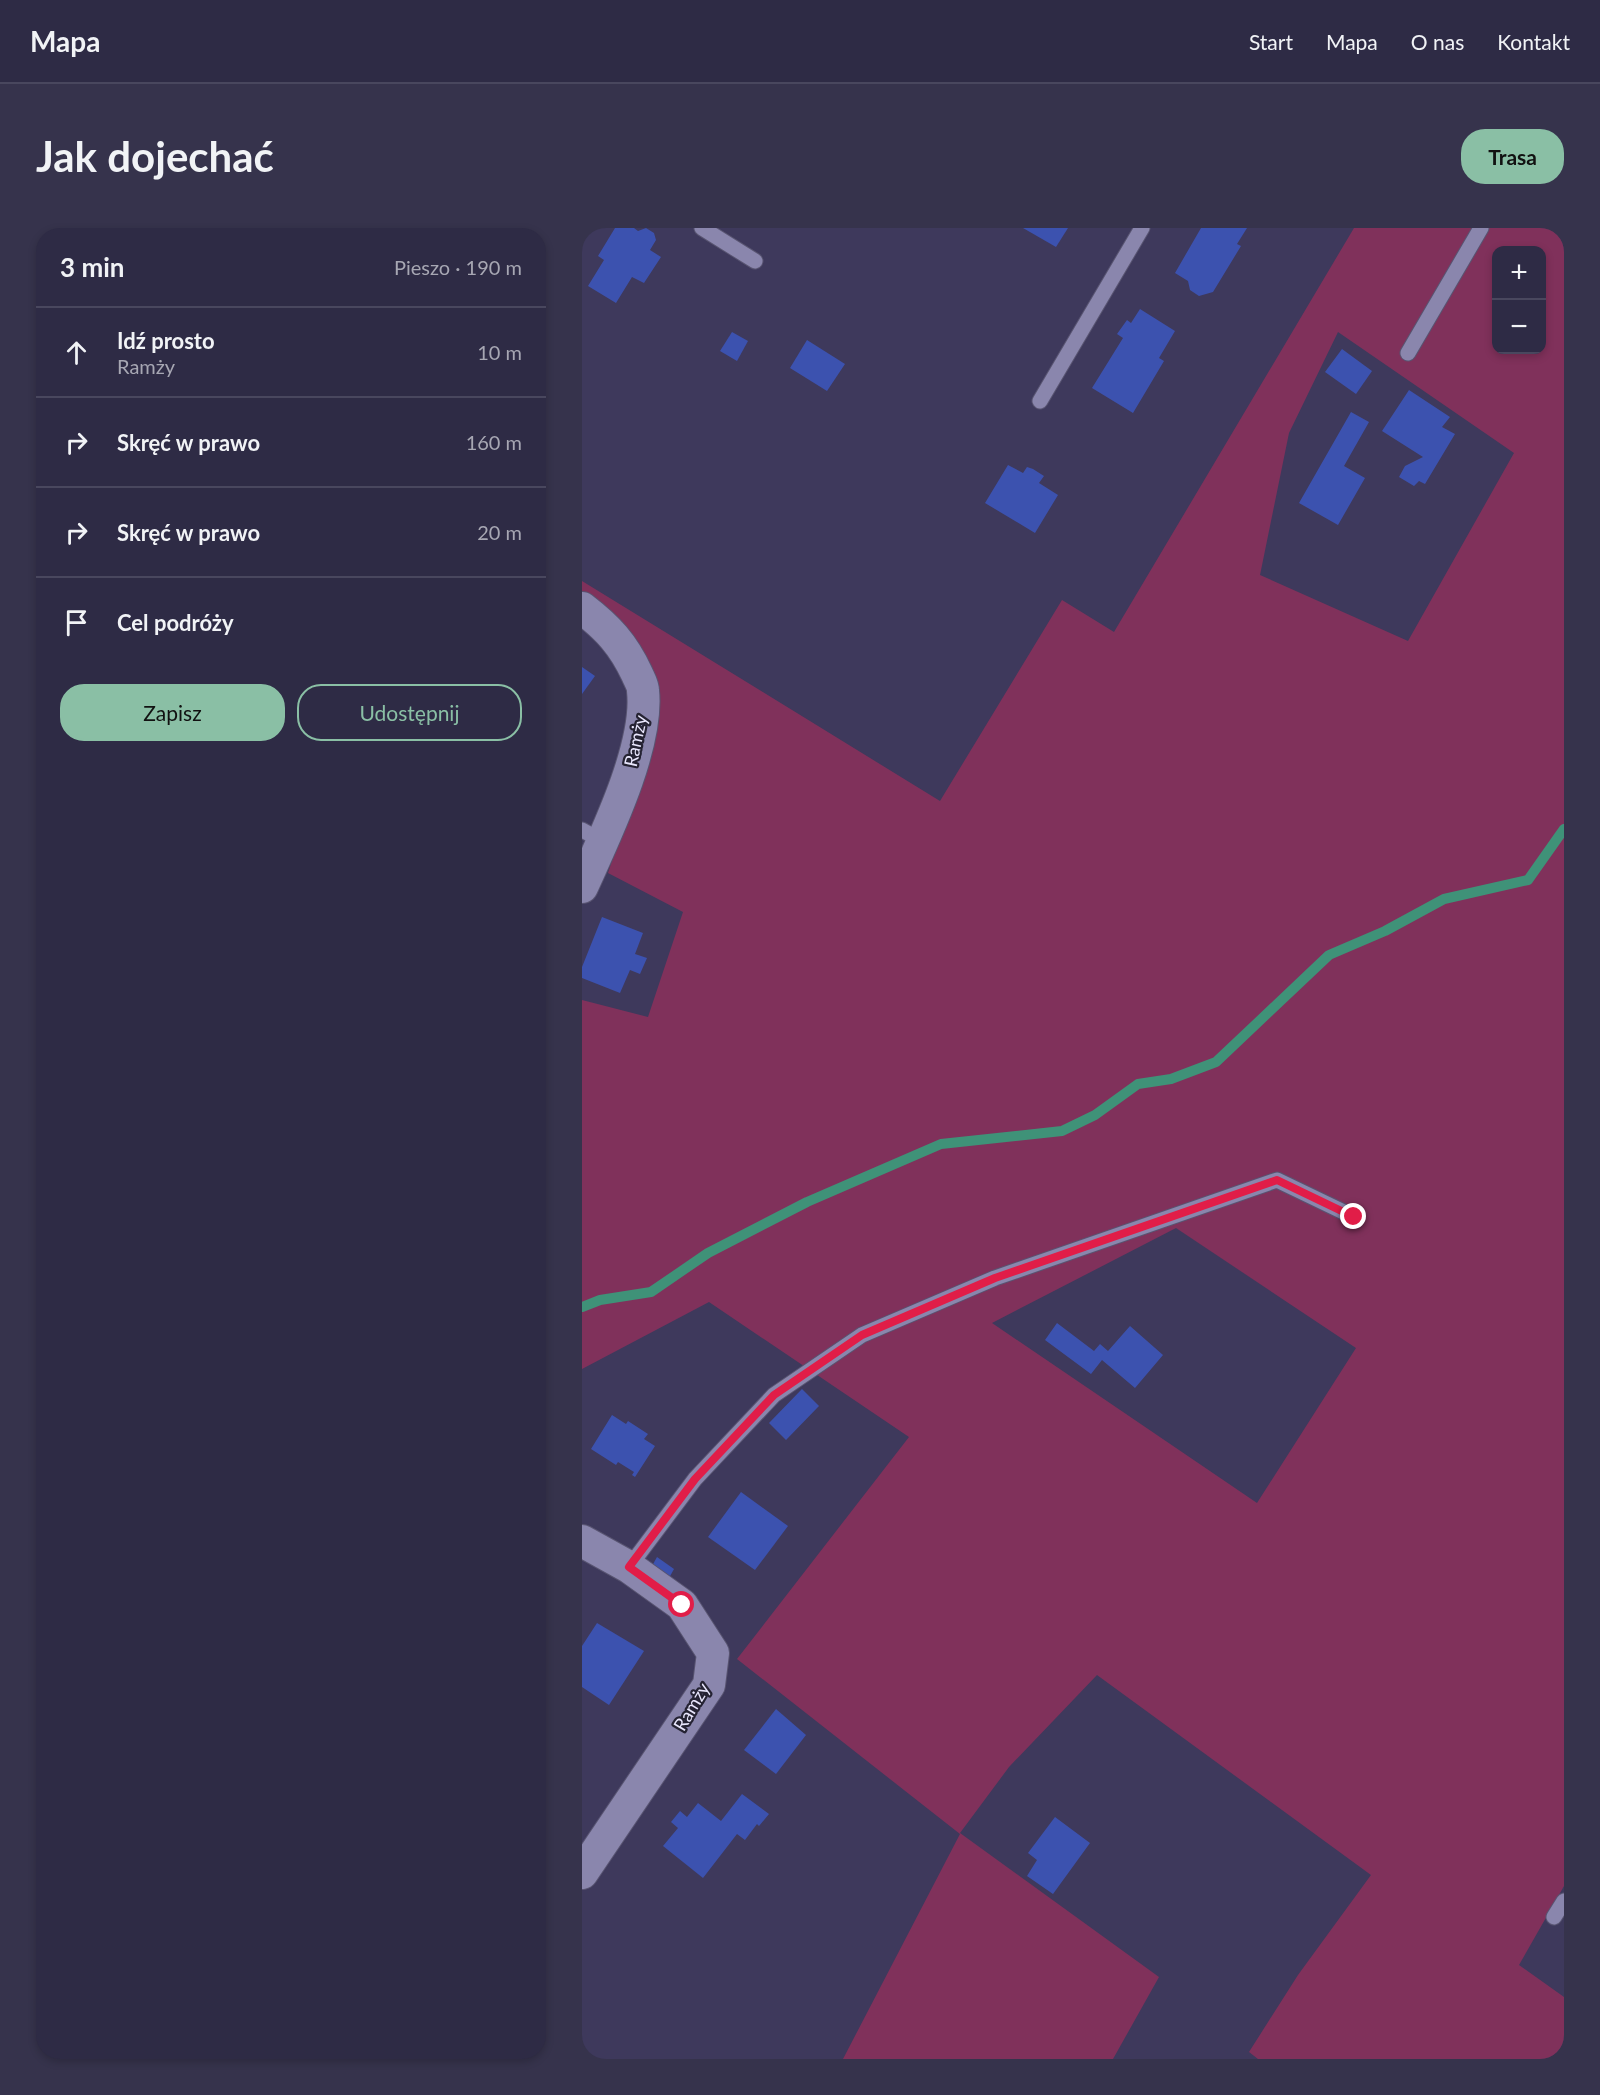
<!DOCTYPE html>
<html lang="pl">
<head>
<meta charset="utf-8">
<style>
  :root { --surface:#2e2b45; --page:#36334c; --text:#f1f3f6; --muted:#a7a7b3; --line:#49475e; --accent:#8abfa5 }
  body { margin:0; font-family:Lato,sans-serif; background:var(--page); color:var(--text) }
  .controls { position:absolute; right:18px; top:18px; display:grid; overflow:hidden; border-radius:12px; box-shadow:0 3px 9px #0003 }
  .controls button { width:54px; height:54px; display:grid; place-items:center; padding:0; border:0; border-bottom:2px solid var(--line); background:var(--surface); color:var(--text); font:30px sans-serif }
  .stop { position:absolute; width:18px; height:18px; margin:-14px; border:4px solid #e11d48; border-radius:50%; background:#fff }
  .stop.end { background:#e11d48; border-color:#fff; box-shadow:0 2px 6px #0008 }
  .list { margin:0; padding:0; list-style:none }
  h2 { display:flex; justify-content:space-between; align-items:center; height:78px; margin:0; padding:0 24px; font-size:26px }
  h2 small { font-size:20px; font-weight:400; color:var(--muted) }
  .list li { display:grid; grid-template-columns:39px 1fr auto; gap:18px; align-items:center; box-sizing:border-box; height:90px; padding:0 24px; border-top:2px solid var(--line) }
  .list b { display:block; font-size:22px; white-space:nowrap }
  .list p { margin:0; font-size:20px; white-space:nowrap; color:var(--muted) }
  .list em { font-size:20px; font-style:normal; color:var(--muted) }
  .actions { display:flex; gap:12px; padding:18px 24px }
  .actions a { flex:1; padding:14px 0; border:2px solid var(--accent); border-radius:24px; text-align:center; font-size:21px; color:var(--accent) }
  .actions .main { background:var(--accent); color:#111 }
  .icon { flex:none; width:33px; height:33px; fill:none; stroke:currentColor; stroke-width:2; stroke-linecap:round; stroke-linejoin:round }
  .map { position:relative; flex:none; width:982px; height:1831px; overflow:hidden; border-radius:24px }
  header { display:flex; align-items:center; gap:36px; box-sizing:border-box; height:84px; padding:0 30px; background:var(--surface); border-bottom:2px solid var(--line) }
  header strong { font-size:28px }
  nav { display:flex; gap:33px; margin-inline-start:auto; font-size:21px }
  .intro { display:flex; align-items:center; justify-content:space-between; box-sizing:border-box; height:144px; padding:0 36px }
  h1 { margin:0; font-size:42px }
  .button { padding:15px 27px; border-radius:24px; background:var(--accent); color:#111; font-size:21px; font-weight:700 }
  main { display:flex; gap:36px; padding:0 36px }
  aside { flex:1; background:var(--surface); border-radius:24px; box-shadow:0 3px 9px #0003 }
  .map>svg:first-child { display:block }
  .green { fill:#80315b; fill-rule:evenodd }
  .lines { fill:none; stroke-linecap:round; stroke-linejoin:round }
  .stream { stroke:#3f9278; stroke-width:10 }
  .building { fill:#3c52af }
  .service-casing { stroke:#585471; stroke-width:17 }
  .minor-casing { stroke:#585471; stroke-width:34 }
  .service { stroke:#8a86ad; stroke-width:15 }
  .minor { stroke:#8a86ad; stroke-width:32 }
  .route { stroke:#e11d48; stroke-width:8 }
  .labels { text-anchor:middle; stroke-width:4.5; stroke-linejoin:round; paint-order:stroke }
  .street-label { font-size:18px; fill:#e9e7fd; stroke:#252333 }
</style>
</head>
<body>
<header>
<strong>Mapa</strong>
<nav><a>Start</a><a>Mapa</a><a>O nas</a><a>Kontakt</a></nav>
</header>
<div class="intro"><h1>Jak dojechać</h1><a class="button">Trasa</a></div>
<main>
<aside>
<h2>3 min<small>Pieszo · 190 m</small></h2>
<ul class="list">
<li><svg class="icon" aria-label="ahead" viewBox="0 0 24 24"><path d="M12 20V5M6 11l6-6 6 6"/></svg><div><b>Idź prosto</b><p>Ramży</p></div><em>10 m</em></li>
<li><svg class="icon" aria-label="right" viewBox="0 0 24 24"><path d="M7 20v-9h11M14 6l5 5-5 5"/></svg><div><b>Skręć w prawo</b></div><em>160 m</em></li>
<li><svg class="icon" aria-label="right" viewBox="0 0 24 24"><path d="M7 20v-9h11M14 6l5 5-5 5"/></svg><div><b>Skręć w prawo</b></div><em>20 m</em></li>
<li><svg class="icon" aria-label="arrive" viewBox="0 0 24 24"><path d="M6 21V4h12l-3 4 3 4H6"/></svg><div><b>Cel podróży</b></div></li>
</ul>
<div class="actions"><a class="main">Zapisz</a><a>Udostępnij</a></div>
</aside>
<div class="map">
<svg width="982" height="1831" viewBox="0 0 982 1831">
  <rect width="100%" height="100%" fill="#3e395c"/>
  <path class="green" d="M772 0H982V1658L937 1737 982 1769V1831H676L667 1824 716 1747 789 1647 515 1447 427 1539 378 1605 577 1749 531 1831H261L378 1606 155 1431 327 1209 127 1074 0 1141V772L66 789 101 684 26 645 77 485 54 417 0 367V353L358 573 480 372 532 404ZM915 22H960V122H915ZM756 104 932 225 826 413 678 347 707 205ZM594 1000 774 1120 675 1275 410 1095Z"/>
  <g class="lines">
    <path class="stream" d="M0 1079 18 1072 69 1064 126 1025 225 974 359 916 480 903 513 887 556 856 589 851 634 834 747 727 803 703 862 671 946 652 982 601"/>
  </g>
  <g class="building">
    <path d="M33 0H52L56 3 64 0 72 5 74 12 68 22 79 29 62 55 50 49 34 75 6 58 22 32 16 28Z"/>
    <path d="M441 0H486L474 19Z"/>
    <path d="M619 0H665L655 16 659 18 631 64 617 68 608 62 606 53 593 45Z"/>
    <path d="M558 81 593 103 577 130 582 133 551 185 510 160 541 110 535 106 545 92 549 95Z"/>
    <path d="M150 104 166 113 155 133 138 123Z"/>
    <path d="M225 112 263 136 245 163 208 140Z"/>
    <path d="M760 121 790 143 774 166 743 144Z"/>
    <path d="M827 162 868 189 860 199 873 206 843 256 837 253 832 258 817 249 823 238 841 229 800 203Z"/>
    <path d="M769 184 787 194 762 238 783 250 756 297 717 275Z"/>
    <path d="M426 237 441 245 445 239 451 241 462 248 457 255 476 267 453 305 403 275Z"/>
    <path d="M0 439 13 448 0 466Z"/>
    <path d="M20 689 61 705 53 726 65 730 58 746 48 742 38 765 0 750V739Z"/>
    <path d="M475 1095 512 1123 518 1116 526 1123 548 1098 581 1127 553 1160 520 1132 509 1146 463 1112Z"/>
    <path d="M220 1161 237 1178 204 1212 187 1195Z"/>
    <path d="M30 1187 44 1196 46 1193 66 1206 62 1211 73 1218 53 1249 50 1247 52 1244 36 1234 34 1237 9 1221Z"/>
    <path d="M159 1264 206 1298 173 1342 126 1309Z"/>
    <path d="M75 1329 92 1341 87 1350 70 1338Z"/>
    <path d="M15 1395 62 1423 27 1477 0 1459V1418Z"/>
    <path d="M194 1481 224 1507 194 1546 162 1522Z"/>
    <path d="M160 1566 187 1586 177 1598 175 1596 163 1612 155 1606 121 1650 81 1618 96 1600 89 1594 98 1583 105 1589 116 1575 139 1593Z"/>
    <path d="M473 1589 508 1615 471 1666 445 1648 455 1632 446 1625Z"/>
  </g>
  <g class="lines">
    <g class="service-casing">
      <g id="service">
        <path d="M120 0 173 33"/>
        <path d="M826 125 899 0"/>
        <path d="M458 173 560 0"/>
        <path d="M0 602 20 613"/>
        <path d="M47 1339 113 1251 192 1167 280 1107 413 1050 695 952 772 989"/>
        <path d="M972 1689 982 1673"/>
      </g>
    </g>
    <g class="minor-casing">
      <g id="minor">
        <path d="M0 380C26 400 41 416 55 446 57 451 61 457 61 463 67 518 23 608 0 659"/>
        <path d="M0 1313 47 1339 100 1377 131 1425 127 1457 0 1645"/>
      </g>
    </g>
    <use href="#service" class="service"/>
    <use href="#minor" class="minor"/>
  </g>
  <g class="lines">
    <path class="route" d="M100 1377 47 1339 113 1251 192 1167 280 1107 413 1050 695 952 772 989"/>
  </g>
  <g class="labels">
    <g class="street-label">
      <text transform="translate(54 513) rotate(-78)" y="6">Ramży</text>
      <text transform="translate(110 1479) rotate(-59)" y="6">Ramży</text>
    </g>
  </g>
</svg>
<div class="controls">
<button>+</button>
<button>−</button>
</div>
<div class="stop" style="left:100px;top:1377px"></div>
<div class="stop end" style="left:772px;top:989px"></div>
</div>
</main>
</body>
</html>
